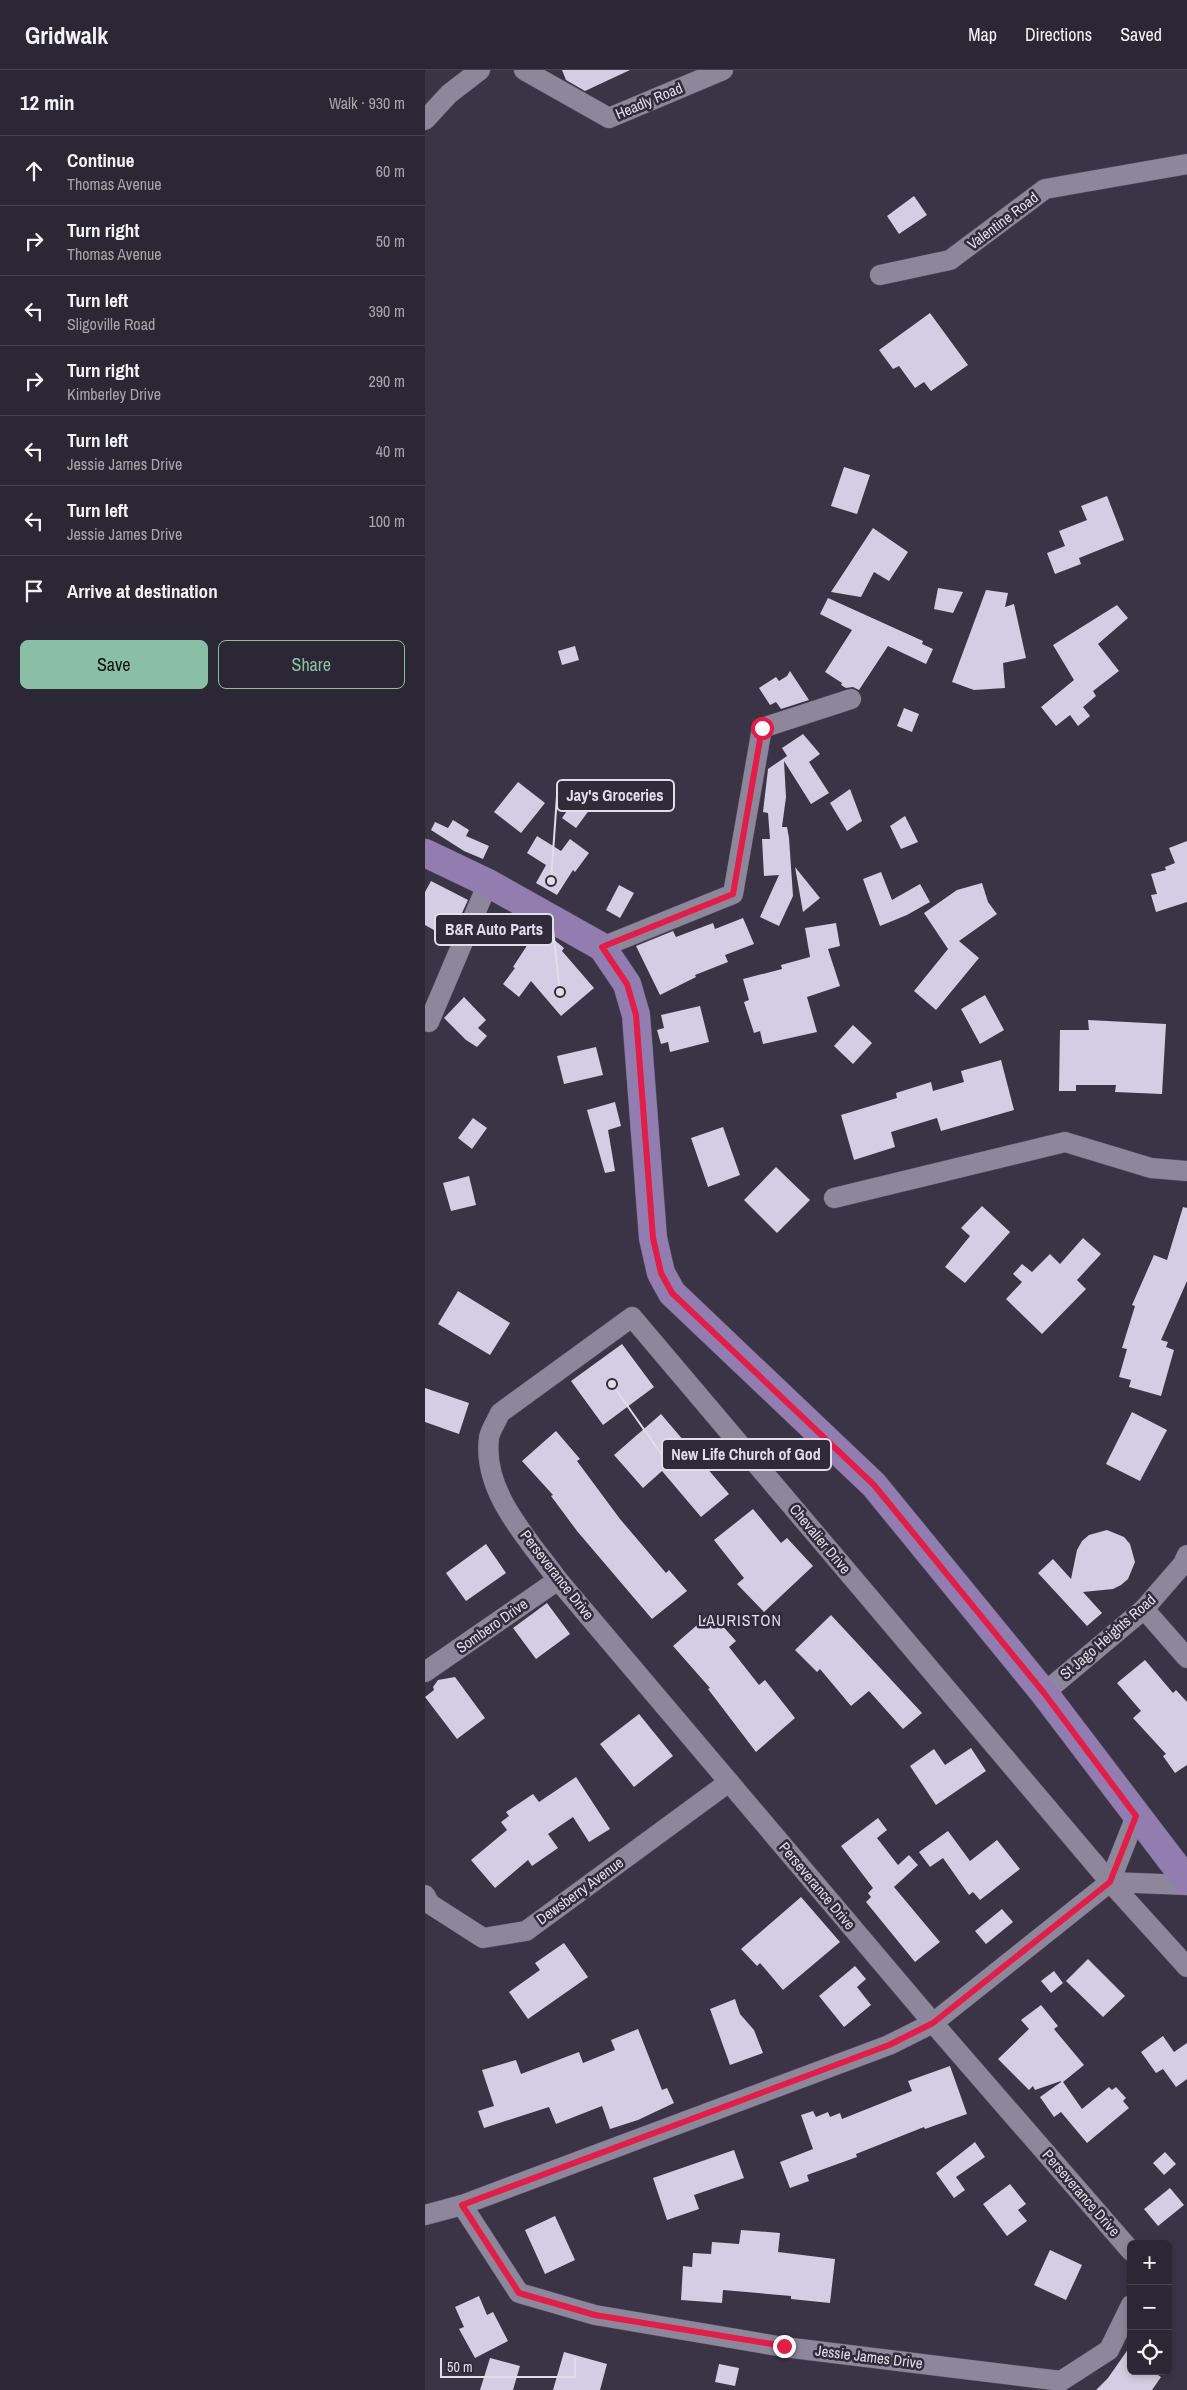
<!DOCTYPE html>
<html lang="en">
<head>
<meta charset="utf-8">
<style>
  :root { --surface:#2c2734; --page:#383340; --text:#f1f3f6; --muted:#a6a5ac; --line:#48444f; --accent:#8abfa5 }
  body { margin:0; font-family:"Archivo Narrow",sans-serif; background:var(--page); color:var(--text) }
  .controls { position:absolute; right:15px; bottom:15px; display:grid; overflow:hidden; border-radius:8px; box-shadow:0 2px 8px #0003 }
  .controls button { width:45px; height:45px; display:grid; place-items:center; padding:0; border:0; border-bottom:1px solid var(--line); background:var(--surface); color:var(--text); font:25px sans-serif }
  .scale { position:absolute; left:15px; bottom:12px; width:136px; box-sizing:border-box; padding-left:5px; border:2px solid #e1dde9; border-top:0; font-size:14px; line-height:18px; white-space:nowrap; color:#e1dde9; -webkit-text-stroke:4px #302a3b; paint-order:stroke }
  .stop { position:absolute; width:15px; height:15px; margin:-11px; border:4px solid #e11d48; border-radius:50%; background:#fff }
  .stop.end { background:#e11d48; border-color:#fff; box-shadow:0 1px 5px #0008 }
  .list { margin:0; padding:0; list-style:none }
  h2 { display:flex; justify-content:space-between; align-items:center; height:65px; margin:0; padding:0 20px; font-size:21px }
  h2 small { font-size:16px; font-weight:400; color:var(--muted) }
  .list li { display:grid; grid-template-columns:32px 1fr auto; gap:15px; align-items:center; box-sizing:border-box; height:70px; padding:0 20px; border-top:1px solid var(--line) }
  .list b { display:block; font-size:19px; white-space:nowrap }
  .list p { margin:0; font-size:16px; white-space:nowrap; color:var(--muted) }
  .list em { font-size:16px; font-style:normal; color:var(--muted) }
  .actions { display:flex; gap:10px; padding:15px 20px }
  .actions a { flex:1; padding:11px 0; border:1px solid var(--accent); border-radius:8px; text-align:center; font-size:18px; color:var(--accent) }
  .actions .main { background:var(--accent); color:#111 }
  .icon { flex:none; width:28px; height:28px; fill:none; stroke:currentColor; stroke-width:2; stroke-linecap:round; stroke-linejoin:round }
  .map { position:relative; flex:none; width:762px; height:2320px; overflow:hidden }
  header { display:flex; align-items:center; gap:30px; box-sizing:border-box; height:70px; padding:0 25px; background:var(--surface); border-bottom:1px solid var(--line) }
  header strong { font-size:24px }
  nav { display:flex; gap:28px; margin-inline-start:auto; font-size:18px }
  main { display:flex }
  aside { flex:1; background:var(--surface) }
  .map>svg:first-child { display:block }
  .building { fill:#d4cde3 }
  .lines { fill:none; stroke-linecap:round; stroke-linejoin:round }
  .street-casing { stroke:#575261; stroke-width:21 }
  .secondary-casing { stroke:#575261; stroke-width:29 }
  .street { stroke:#8e879c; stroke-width:20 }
  .secondary { stroke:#927db0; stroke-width:28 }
  .route { stroke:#e11d48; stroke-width:6 }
  .labels { text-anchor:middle; stroke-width:5; stroke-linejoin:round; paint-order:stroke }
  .street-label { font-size:15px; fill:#e1dde9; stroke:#302a3b }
  .neighbourhood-label { font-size:16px; letter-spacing:1px; fill:#e1daf0; stroke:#302a3b }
  .leader { fill:none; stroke:#e1dde9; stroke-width:2 }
  .callout-dot { fill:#e1dde9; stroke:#302a3b; stroke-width:2 }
  .callout { fill:#302a3b; stroke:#e1dde9; stroke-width:2 }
  .callout-label { font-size:16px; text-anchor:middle; font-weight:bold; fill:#e1dde9 }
</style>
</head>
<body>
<header>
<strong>Gridwalk</strong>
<nav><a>Map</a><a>Directions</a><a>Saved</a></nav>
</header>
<main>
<aside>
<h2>12 min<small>Walk · 930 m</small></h2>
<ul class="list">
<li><svg class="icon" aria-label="ahead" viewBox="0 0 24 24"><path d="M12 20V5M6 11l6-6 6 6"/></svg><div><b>Continue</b><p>Thomas Avenue</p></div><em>60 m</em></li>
<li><svg class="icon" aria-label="right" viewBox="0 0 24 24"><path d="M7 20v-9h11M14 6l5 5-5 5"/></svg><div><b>Turn right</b><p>Thomas Avenue</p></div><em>50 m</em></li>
<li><svg class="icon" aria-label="left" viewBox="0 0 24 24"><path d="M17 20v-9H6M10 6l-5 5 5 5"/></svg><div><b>Turn left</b><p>Sligoville Road</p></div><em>390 m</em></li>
<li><svg class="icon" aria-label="right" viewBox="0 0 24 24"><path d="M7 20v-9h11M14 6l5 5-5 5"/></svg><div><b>Turn right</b><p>Kimberley Drive</p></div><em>290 m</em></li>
<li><svg class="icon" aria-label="left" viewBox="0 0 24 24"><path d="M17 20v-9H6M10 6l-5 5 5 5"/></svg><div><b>Turn left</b><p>Jessie James Drive</p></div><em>40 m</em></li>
<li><svg class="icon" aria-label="left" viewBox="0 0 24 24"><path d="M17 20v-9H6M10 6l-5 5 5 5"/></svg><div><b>Turn left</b><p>Jessie James Drive</p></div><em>100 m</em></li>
<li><svg class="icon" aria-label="arrive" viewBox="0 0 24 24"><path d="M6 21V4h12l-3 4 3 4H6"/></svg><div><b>Arrive at destination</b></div></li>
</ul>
<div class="actions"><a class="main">Save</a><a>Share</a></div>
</aside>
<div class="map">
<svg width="762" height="2320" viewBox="0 0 762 2320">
  <rect width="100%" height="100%" fill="#3b3446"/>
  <g class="building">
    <path d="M137 0H205L160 21 141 10Z"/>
    <path d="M489 126 502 145 474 164 462 146Z"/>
    <path d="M505 243 543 295 506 321 499 312 490 318 474 296 468 299 454 280Z"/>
    <path d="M419 397 445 405 432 444 406 436Z"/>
    <path d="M682 426 699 470 654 488 656 494 630 504 622 483 640 476 634 461 662 450 656 436Z"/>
    <path d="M448 458 483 482 464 511 449 502 436 527 406 522Z"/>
    <path d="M513 518 538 522 528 543 509 539Z"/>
    <path d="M561 520 583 523 580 537 589 534 601 588 578 593 580 618 549 620 527 612Z"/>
    <path d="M403 528 498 571 497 574 508 579 501 594 463 576 434 620 428 617 421 618 416 615 417 613 400 602 427 560 395 544Z"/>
    <path d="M692 535 703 548 673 574 694 601 668 621 671 626 658 637 665 646 653 656 645 645 631 656 616 637 649 610 628 575Z"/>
    <path d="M150 576 154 590 137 595 133 581Z"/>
    <path d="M365 601 384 630 356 639 351 632 345 635 334 618 351 607 354 611 362 606Z"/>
    <path d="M479 638 494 644 487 662 472 656Z"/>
    <path d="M378 664 395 684 384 692 404 723 386 734 359 691 361 727 357 757H362L364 768 368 826 354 856 335 847 354 805 339 806 337 769H345L343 743 338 742 343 699 362 686 357 678Z"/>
    <path d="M93 712 120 733 96 763 69 742Z"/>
    <path d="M425 719 437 751 422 761 405 733Z"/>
    <path d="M150 729 165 739 151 758 137 748Z"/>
    <path d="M480 746 493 772 476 779 465 756Z"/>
    <path d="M28 750 44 760 41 766 64 776 58 789 39 781 6 760 10 752 23 758Z"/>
    <path d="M112 766 136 781 145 769 164 783 150 802 148 800 132 825 111 813 121 795 102 783Z"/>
    <path d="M762 771V832L731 842 726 825 732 824 726 804 741 800 740 797 750 793 744 778Z"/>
    <path d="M370 797 395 828 378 842Z"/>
    <path d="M456 802 467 830 495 814 505 832 482 845 455 856 438 809Z"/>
    <path d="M6 811 43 830 25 869 0 855V822Z"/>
    <path d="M557 813 563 832 572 844 534 871 554 888 511 940 489 921 523 879 499 843 532 820Z"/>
    <path d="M194 815 209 823 195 848 181 840Z"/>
    <path d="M318 848 329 874 300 885 303 892 270 905 271 907 235 925 211 876 248 861 251 867 288 853 290 859Z"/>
    <path d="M411 853 415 876 403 879 415 916 382 927 392 962 338 974 335 961 329 963 319 932 324 930 318 909 357 899 356 895 385 887 380 858Z"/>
    <path d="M110 858 121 863 139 878 137 881 169 918 136 946 106 911 94 927 78 914 90 898 88 897 103 874 102 863Z"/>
    <path d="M560 925 579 960 555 974 536 939Z"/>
    <path d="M39 927 61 950 53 958 62 966 52 977 41 970 19 948Z"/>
    <path d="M275 936 284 972 245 982 243 972 236 974 232 960 239 958 236 945Z"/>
    <path d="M663 950 741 954 737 1024 690 1022 691 1015H651V1021H634L635 960H664Z"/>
    <path d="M428 955 447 973 428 994 409 976Z"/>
    <path d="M171 977 178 1005 139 1014 132 986Z"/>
    <path d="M576 990 589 1040 516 1061 512 1048 466 1062 470 1077 429 1090 416 1045 472 1028 471 1023 506 1012 508 1021 539 1012 536 1001Z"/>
    <path d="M190 1032 196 1056 183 1060 190 1101 180 1103 162 1040Z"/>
    <path d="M48 1048 62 1058 47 1079 33 1068Z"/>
    <path d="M298 1057 315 1105 283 1117 266 1068Z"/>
    <path d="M351 1097 385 1130 352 1163 319 1130Z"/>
    <path d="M44 1106 51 1135 26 1141 18 1113Z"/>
    <path d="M557 1136 585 1162 540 1213 520 1197 545 1166 536 1158Z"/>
    <path d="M758 1137 762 1138V1211L736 1270 743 1272 741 1277 749 1280 736 1326 704 1317 706 1310 694 1307 702 1279 697 1278 710 1236 707 1235 729 1185 742 1190Z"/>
    <path d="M658 1168 676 1184 652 1210 661 1219 617 1264 581 1229 597 1212 588 1204 597 1194 607 1202 625 1184 635 1194Z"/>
    <path d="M33 1221 85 1253 65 1285 13 1254Z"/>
    <path d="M197 1274 229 1317 178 1355 146 1311Z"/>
    <path d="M0 1318 44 1333 34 1364 0 1352Z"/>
    <path d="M707 1342 742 1360 715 1411 681 1394Z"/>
    <path d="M236 1344 304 1424 276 1447 237 1401 218 1418 189 1385Z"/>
    <path d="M131 1361 155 1389 152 1391 195 1449 241 1503 244 1500 262 1521 227 1549 152 1461 126 1426 128 1425 97 1391Z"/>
    <path d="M328 1439 356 1473 362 1468 388 1496 339 1542 312 1514 319 1508 289 1470Z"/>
    <path d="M682 1460 699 1467 705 1474 710 1492 703 1509 696 1515 688 1519 658 1522 677 1543 662 1556 613 1503 628 1489 646 1509 652 1480 657 1471 664 1465Z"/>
    <path d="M61 1474 81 1503 41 1531 21 1503Z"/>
    <path d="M122 1533 145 1564 111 1589 88 1558Z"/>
    <path d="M286 1543 311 1571 304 1577 334 1615 340 1610 370 1648 331 1682 283 1619 285 1618 248 1576Z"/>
    <path d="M406 1545 497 1643 478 1659 444 1621 426 1636 395 1599 392 1602 370 1580Z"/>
    <path d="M720 1590 748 1623 751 1620 762 1632V1695L750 1703 738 1686 741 1684 708 1648 716 1641 692 1613Z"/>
    <path d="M30 1607 60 1648 32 1669 0 1627 9 1620 8 1617 13 1610Z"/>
    <path d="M214 1644 248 1686 209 1717 175 1674Z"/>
    <path d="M546 1678 561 1701 511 1735 485 1696 509 1679 520 1695Z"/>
    <path d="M151 1707 185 1759 164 1772 148 1747 123 1764 133 1778 107 1796 103 1790 70 1818 46 1790 82 1760 76 1752 84 1746 81 1742 108 1724 114 1732Z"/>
    <path d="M453 1748 462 1760 452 1768 473 1795 484 1785 493 1795 469 1817 515 1872 490 1892 441 1832 446 1827 443 1823 448 1818 416 1776Z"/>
    <path d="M523 1761 545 1791 572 1770 595 1799 555 1830 548 1822 544 1825 518 1788 505 1797 494 1782Z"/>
    <path d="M376 1827 415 1872 358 1920 335 1893 332 1896 316 1879Z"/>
    <path d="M577 1839 588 1852 561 1874 550 1861Z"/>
    <path d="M139 1873 163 1907 103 1949 84 1922 115 1900 110 1893Z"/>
    <path d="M663 1889 700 1926 678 1947 641 1911Z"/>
    <path d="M430 1896 441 1909 432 1917 446 1935 419 1957 394 1926Z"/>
    <path d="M629 1901 638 1913 626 1923 616 1911Z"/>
    <path d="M310 1929 315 1944 329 1960 338 1983 305 1995 285 1939Z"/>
    <path d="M616 1935 633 1956 629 1959 659 1995 638 2012 657 2039 684 2017 687 2020 691 2017 701 2028 698 2031 704 2038 662 2073 636 2042 629 2047 615 2027 636 2012V2011L610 2020 608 2016 604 2020 573 1989 604 1959 596 1950Z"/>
    <path d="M213 1959 237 2020 242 2018 249 2033 213 2050 185 2059 177 2036 131 2054 124 2037 59 2058 53 2041 69 2036 57 2000 91 1990 96 2004 154 1982 158 1993 190 1980 186 1970Z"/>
    <path d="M738 1966 749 1982 762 1973V2009L751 2017 738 1999 731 2003 716 1982Z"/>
    <path d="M525 1996 542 2044 500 2059 499 2057 431 2084 432 2087 382 2105 384 2111 365 2118 355 2092 388 2079 376 2045 388 2041 391 2047 403 2042 405 2047 415 2043 417 2049 487 2021 483 2011Z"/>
    <path d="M550 2072 560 2087 531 2107 540 2120 529 2128 511 2103Z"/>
    <path d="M309 2080 319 2108 269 2125 274 2139 242 2150 228 2108Z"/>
    <path d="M740 2082 751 2094 739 2105 728 2093Z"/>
    <path d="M585 2114 601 2134 593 2140 602 2151 582 2166 558 2134Z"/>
    <path d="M745 2118 759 2135 733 2156 719 2139Z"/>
    <path d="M130 2146 150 2190 120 2204 100 2160Z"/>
    <path d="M316 2160 355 2163 353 2182 410 2189 405 2233 366 2229V2226L298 2220 297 2233 256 2230 258 2196 267 2197 268 2183 286 2184 287 2172 314 2174Z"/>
    <path d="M625 2180 657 2195 641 2230 609 2215Z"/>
    <path d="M54 2226 62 2245 68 2242 83 2271 50 2288 34 2259 39 2257 30 2237Z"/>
    <path d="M706 2275V2301H727L736 2307 727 2320H671L683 2308Z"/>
    <path d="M139 2282 182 2294 175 2320H128Z"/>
    <path d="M65 2288 95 2296 88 2320H55Z"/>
    <path d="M294 2294 314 2298 310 2316 290 2312Z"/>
  </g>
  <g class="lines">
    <g class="street-casing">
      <g id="street">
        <path d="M99 0 184 48 298 0"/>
        <path d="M0 50 24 24 55 0"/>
        <path d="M455 205 525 190 620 119 762 94"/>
        <path d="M177 877 308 824 337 658 426 629"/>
        <path d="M4 952 63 813"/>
        <path d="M409 1128 640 1072 726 1098 762 1101"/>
        <path d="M719 1539 762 1588"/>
        <path d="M0 1602 133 1510"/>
        <path d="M619 1623 719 1539 758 1494 762 1485"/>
        <path d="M685 1812 762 1815"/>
        <path d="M0 1825 5 1834 58 1868 101 1861 304 1712"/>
        <path d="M37 2135 94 2223 170 2245 359 2277 636 2311 684 2280 706 2235"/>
        <path d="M0 2145 37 2135 464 1975 508 1953 685 1812 711 1746"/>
        <path d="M706 2181 508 1953 133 1510C104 1470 57 1422 64 1368 65 1360 72 1351 75 1343L207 1247 685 1812 762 1897"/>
      </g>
    </g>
    <g class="secondary-casing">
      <path id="secondary" d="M0 783 63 813 177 877 202 914 211 945 228 1168 236 1203 247 1223 449 1415 619 1623 762 1811"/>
    </g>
    <use href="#street" class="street"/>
    <use href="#secondary" class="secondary"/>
  </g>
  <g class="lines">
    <path class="route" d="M337 658 308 824 177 877 202 914 211 945 228 1168 236 1203 247 1223 449 1415 619 1623 711 1746 685 1812 508 1953 464 1975 37 2135 94 2223 170 2245 359 2276"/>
  </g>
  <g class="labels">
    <g class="street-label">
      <text transform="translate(224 31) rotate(-23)" y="5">Headly Road</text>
      <text transform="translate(578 151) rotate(-37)" y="5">Valentine Road</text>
      <text transform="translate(395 1469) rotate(50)" y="5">Chevalier Drive</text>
      <text transform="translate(132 1505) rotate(52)" y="5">Perseverance Drive</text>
      <text transform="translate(67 1556) rotate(-35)" y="5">Sombero Drive</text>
      <text transform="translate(683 1567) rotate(-41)" y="5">St Jago Heights Road</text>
      <text transform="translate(392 1816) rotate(50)" y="5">Perseverance Drive</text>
      <text transform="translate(155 1821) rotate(-36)" y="5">Dewsberry Avenue</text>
      <text transform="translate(656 2123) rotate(49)" y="5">Perseverance Drive</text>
      <text transform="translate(444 2287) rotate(7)" y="5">Jessie James Drive</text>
    </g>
    <g class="neighbourhood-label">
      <text x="315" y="1556">LAURISTON</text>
    </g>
  </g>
  <path class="leader" d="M126 811L132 726M135 922L128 859M187 1314L237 1385"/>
  <g class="callout-dot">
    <circle cx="126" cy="811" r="5"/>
    <circle cx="135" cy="922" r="5"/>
    <circle cx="187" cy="1314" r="5"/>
  </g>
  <g class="callout">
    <rect x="132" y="710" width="117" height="31" rx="5"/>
    <rect x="10" y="844" width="118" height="31" rx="5"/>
    <rect x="237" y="1369" width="169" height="31" rx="5"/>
  </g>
  <g class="callout-label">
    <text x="190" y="731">Jay's Groceries</text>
    <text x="69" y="865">B&amp;R Auto Parts</text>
    <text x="321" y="1390">New Life Church of God</text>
  </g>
</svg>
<div class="controls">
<button>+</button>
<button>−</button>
<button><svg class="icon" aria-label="locate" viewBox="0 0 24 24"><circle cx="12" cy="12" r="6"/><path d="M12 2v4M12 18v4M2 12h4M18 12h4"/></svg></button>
</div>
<div class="scale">50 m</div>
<div class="stop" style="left:337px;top:658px"></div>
<div class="stop end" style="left:359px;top:2276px"></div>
</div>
</main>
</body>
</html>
